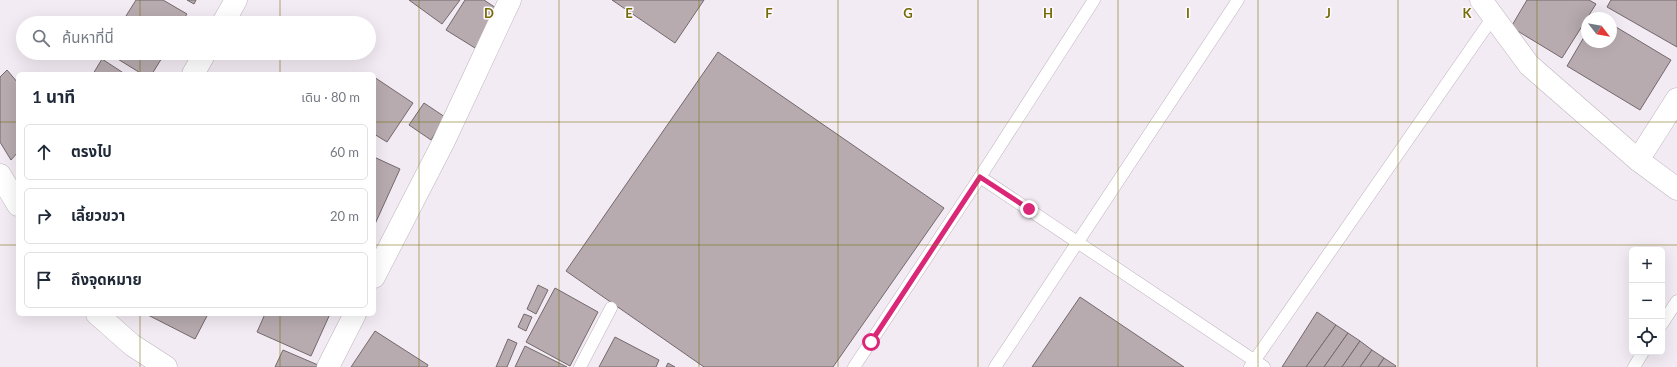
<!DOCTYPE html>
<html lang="th">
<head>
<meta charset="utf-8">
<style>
  :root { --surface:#fff; --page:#f6f6f7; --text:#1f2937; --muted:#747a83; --line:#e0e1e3 }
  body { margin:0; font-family:Lato,"Noto Sans Thai",sans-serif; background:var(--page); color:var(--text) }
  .controls { position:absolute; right:12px; bottom:12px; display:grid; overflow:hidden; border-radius:6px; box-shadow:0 4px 16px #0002 }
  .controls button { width:36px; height:36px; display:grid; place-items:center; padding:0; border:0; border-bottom:1px solid var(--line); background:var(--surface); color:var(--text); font:20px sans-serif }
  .compass { position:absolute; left:1581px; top:12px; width:36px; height:36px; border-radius:50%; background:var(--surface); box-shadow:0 4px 16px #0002; rotate:121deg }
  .stop { position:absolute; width:12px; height:12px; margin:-9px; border:3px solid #db2777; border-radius:50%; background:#fff }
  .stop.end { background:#db2777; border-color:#fff; box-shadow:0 1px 4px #0008 }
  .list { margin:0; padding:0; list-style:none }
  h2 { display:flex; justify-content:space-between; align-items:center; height:52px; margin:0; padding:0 16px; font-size:17px }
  h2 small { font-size:13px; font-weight:400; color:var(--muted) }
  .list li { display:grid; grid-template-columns:26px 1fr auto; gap:12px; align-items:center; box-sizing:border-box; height:56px; margin:0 8px 8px; padding:0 8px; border:1px solid var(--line); border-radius:6px }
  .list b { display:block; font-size:15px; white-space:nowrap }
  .list em { font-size:13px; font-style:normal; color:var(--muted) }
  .icon { flex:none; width:22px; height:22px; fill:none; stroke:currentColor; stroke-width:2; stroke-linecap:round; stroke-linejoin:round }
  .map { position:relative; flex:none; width:1677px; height:367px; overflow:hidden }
  .search { position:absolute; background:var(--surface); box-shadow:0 4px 16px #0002; left:16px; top:16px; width:360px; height:44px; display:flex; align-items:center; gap:10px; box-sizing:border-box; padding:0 14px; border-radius:22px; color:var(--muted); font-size:15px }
  .panel { position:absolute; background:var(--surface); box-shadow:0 4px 16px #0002; left:16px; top:72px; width:360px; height:244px; border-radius:6px }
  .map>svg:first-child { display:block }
  .building { fill:#b7abaf; stroke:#73696c }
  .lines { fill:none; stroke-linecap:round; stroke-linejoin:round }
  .lane-casing { stroke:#bdb4bc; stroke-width:13 }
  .street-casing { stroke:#bdb4bc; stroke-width:23 }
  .lane { stroke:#fff; stroke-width:12 }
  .street { stroke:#fff; stroke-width:22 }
  .route { stroke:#db2777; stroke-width:5 }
  .grid { fill:none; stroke:#756c08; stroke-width:1; stroke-opacity:0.55 }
  .grid-label { font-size:13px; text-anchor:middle; font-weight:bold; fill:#756c08; stroke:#fef9fe; stroke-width:3; stroke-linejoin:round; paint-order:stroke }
</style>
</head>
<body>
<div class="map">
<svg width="1677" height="367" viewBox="0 0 1677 367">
  <rect width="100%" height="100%" fill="#f3ebf3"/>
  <g class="building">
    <path d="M136 0H163L187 14 181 23H138L126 16Z"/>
    <path d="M187 0H196L194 4Z"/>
    <path d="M409 0H460L442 24Z"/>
    <path d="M465 0H484L499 10 475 48 446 30Z"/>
    <path d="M612 0H704L675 43Z"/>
    <path d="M1527 0H1589L1596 4 1562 58 1511 27Z"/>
    <path d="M1611 0H1677V47L1607 7Z"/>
    <path d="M1611 24 1671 60 1640 110 1567 66 1587 32V42H1611Z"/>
    <path d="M718 52 944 208 833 367H704L566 271Z"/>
    <path d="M108 53H165L152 74H142Z"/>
    <path d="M102 59 125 74H93Z"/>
    <path d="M7 70 18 83V152L11 160 0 142V77Z"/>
    <path d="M374 77 413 103 387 142 374 134Z"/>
    <path d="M424 103 445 117 431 140 409 125Z"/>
    <path d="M374 157 400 169 375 224 374 223Z"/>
    <path d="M538 285 548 290 536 314 527 309Z"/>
    <path d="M555 288 598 312 570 366 526 342Z"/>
    <path d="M1080 297 1184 367H1032Z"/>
    <path d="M1317 312 1336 325 1306 367H1282Z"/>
    <path d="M146 314H208L195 339Z"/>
    <path d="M265 314H330L311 356 257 332Z"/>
    <path d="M524 314 532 317 526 331 518 327Z"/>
    <path d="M1336 325 1348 333 1324 367H1306Z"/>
    <path d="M375 331 428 365 427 367H351Z"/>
    <path d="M1348 333 1360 341 1342 367H1324Z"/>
    <path d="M615 337 659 360 656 367H599Z"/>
    <path d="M508 339 517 343 507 367H496Z"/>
    <path d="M1360 341 1372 350 1360 367H1342Z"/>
    <path d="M525 346 567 367H515Z"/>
    <path d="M283 350 318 365 317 367H275Z"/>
    <path d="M1372 350 1384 358 1378 367H1360Z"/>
    <path d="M1384 358 1396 366 1395 367H1378Z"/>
    <path d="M668 363 675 367H666Z"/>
  </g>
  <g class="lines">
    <g class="lane-casing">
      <g id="lane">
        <path d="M980 177 1264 367"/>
        <path d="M1662 324 1677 301"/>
        <path d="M580 367 611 308"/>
        <path d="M854 367 980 177 1094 0"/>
        <path d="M995 367 1238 0"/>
        <path d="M1250 367 1493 17"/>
        <path d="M1634 367 1643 352"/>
      </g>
    </g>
    <g class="street-casing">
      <g id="street">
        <path d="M1481 0 1529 65 1638 160 1677 189"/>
        <path d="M223 23 236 0"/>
        <path d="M193 74 205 53"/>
        <path d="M1638 160 1677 99"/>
        <path d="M0 175 18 205"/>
        <path d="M374 277 443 143 510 0"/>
        <path d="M97 314 132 345 166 367"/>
        <path d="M328 367 355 314"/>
      </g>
    </g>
    <use href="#lane" class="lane"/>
    <use href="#street" class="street"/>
  </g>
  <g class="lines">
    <path class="route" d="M871 342 980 177 1029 209"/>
  </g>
  <path class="grid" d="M140 0V23M280 0V23M419 0V367M559 0V367M699 0V367M838 0V367M978 0V367M1118 0V367M1258 0V367M1398 0V367M1537 0V367M140 53V74M280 53V74M0 122H18M374 122H1677M0 245H18M374 245H1677M140 314V367M280 314V367"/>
  <g class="grid-label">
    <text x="489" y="18">D</text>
    <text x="629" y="18">E</text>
    <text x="769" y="18">F</text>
    <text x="908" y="18">G</text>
    <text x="1048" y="18">H</text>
    <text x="1188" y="18">I</text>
    <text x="1328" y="18">J</text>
    <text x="1467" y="18">K</text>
  </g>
</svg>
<div class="controls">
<button>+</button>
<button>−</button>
<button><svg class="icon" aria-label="locate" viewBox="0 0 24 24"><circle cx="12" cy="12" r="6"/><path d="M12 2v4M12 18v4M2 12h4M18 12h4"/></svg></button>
</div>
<svg class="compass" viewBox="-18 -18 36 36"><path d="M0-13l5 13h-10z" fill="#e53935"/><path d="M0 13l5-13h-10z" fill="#747a83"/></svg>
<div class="stop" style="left:871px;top:342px"></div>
<div class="stop end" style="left:1029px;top:209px"></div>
<div class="search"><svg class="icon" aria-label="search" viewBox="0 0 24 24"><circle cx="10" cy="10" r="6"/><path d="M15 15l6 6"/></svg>ค้นหาที่นี่</div>
<section class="panel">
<h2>1 นาที<small>เดิน · 80 m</small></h2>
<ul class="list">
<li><svg class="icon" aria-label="ahead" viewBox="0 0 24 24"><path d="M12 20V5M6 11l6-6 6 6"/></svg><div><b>ตรงไป</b></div><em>60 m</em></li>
<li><svg class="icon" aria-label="right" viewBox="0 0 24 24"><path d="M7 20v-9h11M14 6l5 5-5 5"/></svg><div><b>เลี้ยวขวา</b></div><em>20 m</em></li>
<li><svg class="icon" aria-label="arrive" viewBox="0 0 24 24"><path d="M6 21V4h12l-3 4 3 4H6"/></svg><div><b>ถึงจุดหมาย</b></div></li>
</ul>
</section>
</div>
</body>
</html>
